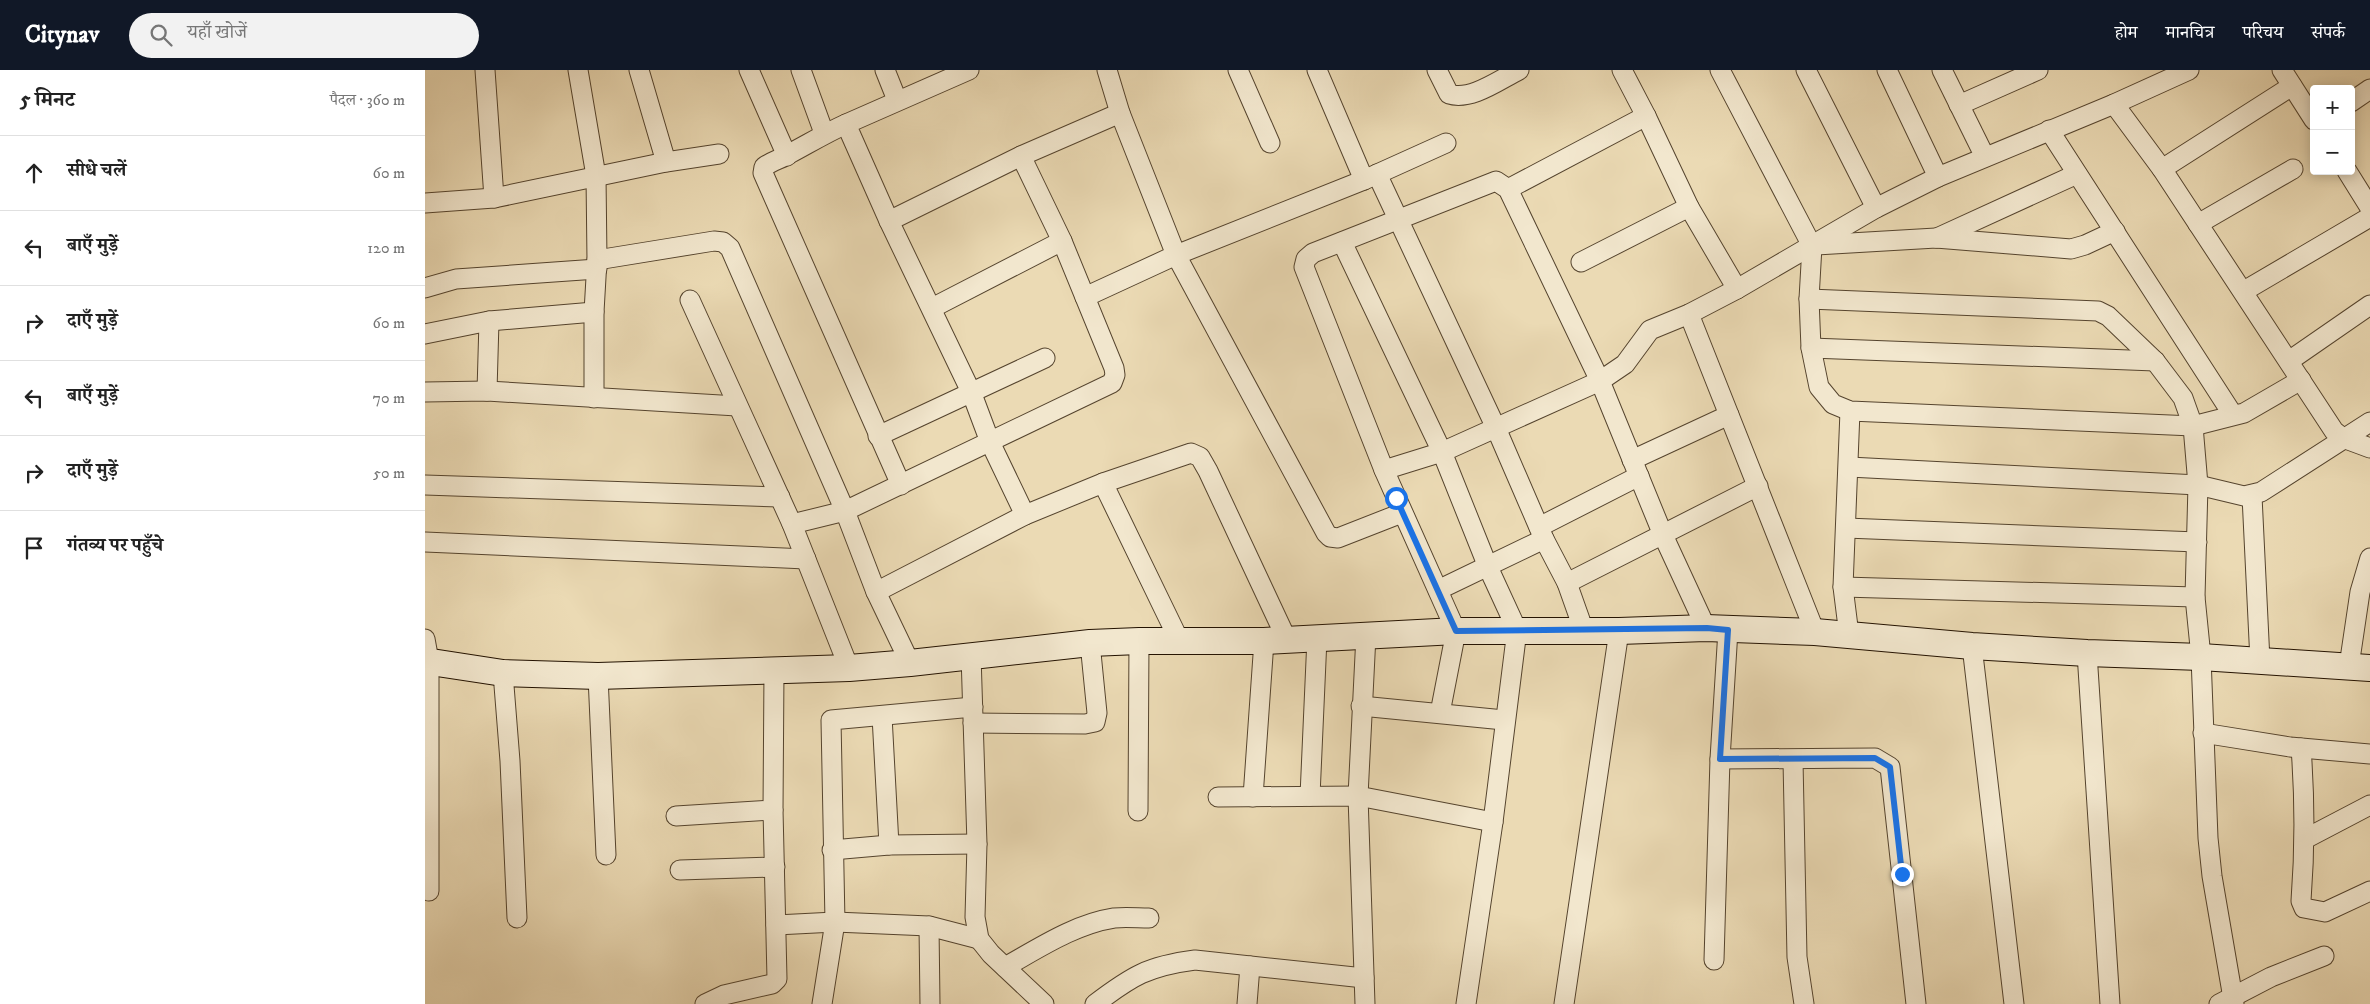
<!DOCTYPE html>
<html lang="hi">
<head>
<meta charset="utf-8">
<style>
  :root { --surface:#fff; --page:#f2f2f2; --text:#222; --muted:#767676; --line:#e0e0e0; --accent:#111827 }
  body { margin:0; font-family:"IM FELL DW Pica","Noto Serif Devanagari",serif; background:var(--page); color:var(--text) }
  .controls { position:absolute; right:15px; top:15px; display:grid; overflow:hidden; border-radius:5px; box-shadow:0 2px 12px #0003 }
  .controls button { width:45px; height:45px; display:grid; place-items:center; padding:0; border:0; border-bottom:1px solid var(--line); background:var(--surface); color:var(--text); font:25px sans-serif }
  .stop { position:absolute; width:15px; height:15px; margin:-11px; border:4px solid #1a73e8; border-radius:50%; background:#fff }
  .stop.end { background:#1a73e8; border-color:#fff; box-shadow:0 1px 5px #0008 }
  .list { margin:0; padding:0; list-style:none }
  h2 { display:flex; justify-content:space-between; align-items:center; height:65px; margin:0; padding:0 20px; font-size:21px }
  h2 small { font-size:16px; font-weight:400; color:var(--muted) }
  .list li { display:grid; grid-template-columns:32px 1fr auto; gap:15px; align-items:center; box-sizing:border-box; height:75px; padding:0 20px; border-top:1px solid var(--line) }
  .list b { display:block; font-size:19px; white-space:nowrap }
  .list em { font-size:16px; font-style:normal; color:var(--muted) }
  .icon { flex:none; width:28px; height:28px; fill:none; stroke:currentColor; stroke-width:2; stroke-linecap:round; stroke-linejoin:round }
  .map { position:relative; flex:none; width:1945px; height:934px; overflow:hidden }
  header { display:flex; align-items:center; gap:30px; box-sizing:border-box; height:70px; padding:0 25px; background:var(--accent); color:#fff }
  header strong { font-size:24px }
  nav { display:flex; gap:28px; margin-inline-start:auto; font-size:18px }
  .search { width:350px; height:45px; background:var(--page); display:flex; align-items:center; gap:12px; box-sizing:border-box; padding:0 18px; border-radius:28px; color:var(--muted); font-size:19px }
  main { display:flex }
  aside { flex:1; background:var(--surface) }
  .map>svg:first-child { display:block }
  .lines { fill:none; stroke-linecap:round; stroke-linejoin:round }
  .street-casing { stroke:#55442e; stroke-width:21 }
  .secondary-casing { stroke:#231201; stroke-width:28 }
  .street { stroke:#f2e7ce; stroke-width:19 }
  .secondary { stroke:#f2e7ce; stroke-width:26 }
  .route { stroke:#1a73e8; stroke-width:6 }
</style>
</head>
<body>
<header>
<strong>Citynav</strong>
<div class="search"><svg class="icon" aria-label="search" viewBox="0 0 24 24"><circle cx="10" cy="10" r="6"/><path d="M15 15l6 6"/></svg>यहाँ खोजें</div>
<nav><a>होम</a><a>मानचित्र</a><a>परिचय</a><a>संपर्क</a></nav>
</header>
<main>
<aside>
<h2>5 मिनट<small>पैदल · 360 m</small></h2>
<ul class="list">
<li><svg class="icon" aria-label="ahead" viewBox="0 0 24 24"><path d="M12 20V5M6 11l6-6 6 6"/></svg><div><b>सीधे चलें</b></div><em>60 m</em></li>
<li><svg class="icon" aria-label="left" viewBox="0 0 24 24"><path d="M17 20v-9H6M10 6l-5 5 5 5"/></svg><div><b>बाएँ मुड़ें</b></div><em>120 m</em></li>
<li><svg class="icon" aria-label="right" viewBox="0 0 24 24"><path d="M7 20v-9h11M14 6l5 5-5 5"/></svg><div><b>दाएँ मुड़ें</b></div><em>60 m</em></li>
<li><svg class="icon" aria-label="left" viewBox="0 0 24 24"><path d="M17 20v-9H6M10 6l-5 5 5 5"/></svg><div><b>बाएँ मुड़ें</b></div><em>70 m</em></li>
<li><svg class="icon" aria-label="right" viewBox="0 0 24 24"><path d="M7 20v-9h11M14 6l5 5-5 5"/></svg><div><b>दाएँ मुड़ें</b></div><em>50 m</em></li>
<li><svg class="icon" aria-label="arrive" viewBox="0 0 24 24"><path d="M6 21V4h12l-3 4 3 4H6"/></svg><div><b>गंतव्य पर पहुँचे</b></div></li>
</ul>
</aside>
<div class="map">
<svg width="1945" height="934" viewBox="0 0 1945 934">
  <rect width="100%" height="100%" fill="#ebdab4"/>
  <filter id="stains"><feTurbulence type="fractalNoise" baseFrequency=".004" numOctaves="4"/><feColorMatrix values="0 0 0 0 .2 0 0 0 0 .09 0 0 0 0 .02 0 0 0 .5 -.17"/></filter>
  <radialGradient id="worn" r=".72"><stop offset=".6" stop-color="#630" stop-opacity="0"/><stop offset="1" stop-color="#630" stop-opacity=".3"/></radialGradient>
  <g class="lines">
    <g class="street-casing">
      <g id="street">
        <path d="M60 0 69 128"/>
        <path d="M153 0 171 106 172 190 169 242V328"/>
        <path d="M214 0 241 92"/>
        <path d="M324 0 362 86"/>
        <path d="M376 0 399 63"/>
        <path d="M460 0 472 30"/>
        <path d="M544 0 421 54 464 151 547 324 565 372 600 445"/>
        <path d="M682 0 695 43 751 185 901 463 905 467 913 468 977 443"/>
        <path d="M813 0 845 73"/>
        <path d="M892 0 939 110"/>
        <path d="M1012 0 1024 24C1046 31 1074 10 1094 0"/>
        <path d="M1197 0 1221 46 1264 137 1312 219"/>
        <path d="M1295 0 1387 176 1384 229 1386 278 1394 317 1408 334 1425 341 1768 356 1819 343 1876 310"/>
        <path d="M1381 0 1451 138"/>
        <path d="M1462 0 1513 107"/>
        <path d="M1517 0 1560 87"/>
        <path d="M1857 0 1889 50"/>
        <path d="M1926 32 1945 19"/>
        <path d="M1689 34 1737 99 1909 361 1918 368 1945 378"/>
        <path d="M1534 35 1613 0"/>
        <path d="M421 54C401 63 383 74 364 84 356 89 347 91 339 97L338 103 476 415"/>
        <path d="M1624 60 1808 345"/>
        <path d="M1737 99 1867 16"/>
        <path d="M1922 101 1945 138"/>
        <path d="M952 104 1071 358 1119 469 1142 513 1159 561"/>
        <path d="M1083 119 1221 46"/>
        <path d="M0 133 69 128 241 92 294 84"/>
        <path d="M464 151 596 86 695 43"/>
        <path d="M1773 154 1868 99"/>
        <path d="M1512 168 1652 104"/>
        <path d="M917 172 1017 382 1063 497 1092 560 1068 752 1041 934"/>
        <path d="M1391 175 1511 168 1646 179 1660 175 1690 161"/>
        <path d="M172 190 289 171 298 172 305 178 420 441 451 522 485 593"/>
        <path d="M1156 192 1264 137"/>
        <path d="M0 218 31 209 172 199"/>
        <path d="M1819 221 1945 147"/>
        <path d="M660 227 751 185 939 110 1021 73"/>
        <path d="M1384 229 1673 241 1683 246 1730 291 1758 328 1768 356 1773 415 1770 527 1776 587 1783 768 1787 806 1809 934"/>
        <path d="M265 230 367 454 424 598"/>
        <path d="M507 238 637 171"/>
        <path d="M1264 244 1390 562"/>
        <path d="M0 264 64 251 169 242"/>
        <path d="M1386 278 1730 291"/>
        <path d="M1864 291 1945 235"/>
        <path d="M62 321 64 251"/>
        <path d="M0 322 62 321 312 336"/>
        <path d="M453 366 620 288"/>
        <path d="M1207 390 1304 345"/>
        <path d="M1424 397 1773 415 1819 426 1836 422 1945 352"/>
        <path d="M959 400 1017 382 1175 311 1200 294 1225 260 1264 244 1312 219 1451 138 1513 107 1689 34 1764 0"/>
        <path d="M678 413 754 570"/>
        <path d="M0 415 355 427"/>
        <path d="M1827 426 1835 591"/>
        <path d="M367 454 420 441 687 313 690 305 689 298 637 171 596 86"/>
        <path d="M1114 457 1214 406"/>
        <path d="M1421 458 1772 472"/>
        <path d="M0 472 381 489"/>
        <path d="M1142 513 1333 416"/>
        <path d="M1418 517 1770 527"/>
        <path d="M1013 520 1119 469"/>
        <path d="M451 522 600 445 678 413 766 383 775 387 783 401 862 570"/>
        <path d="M1424 565 1418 517 1425 341"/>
        <path d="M0 569 4 591V821"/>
        <path d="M1547 576 1589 934"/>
        <path d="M1662 583 1685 934"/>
        <path d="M546 585 552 774 550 847 554 869 566 884 619 934"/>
        <path d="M1924 596 1935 522 1945 488"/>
        <path d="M78 603 85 691 92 848"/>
        <path d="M173 606 181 785"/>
        <path d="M936 636 1079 650"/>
        <path d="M1015 643 1031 561 959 400 879 197 881 189 888 183 1071 111 1083 119 1175 311 1238 465 1281 558"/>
        <path d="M457 646 464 775"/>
        <path d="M548 653 660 654 670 652 672 643 665 573"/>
        <path d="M1778 663 1865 677 1945 684"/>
        <path d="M1876 678C1880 730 1880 779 1876 831L1879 838 1900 842 1945 821"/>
        <path d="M1295 689 1450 688 1465 697 1491 934"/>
        <path d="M1368 690 1372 887 1379 934"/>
        <path d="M885 726 892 568"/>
        <path d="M793 727 933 726 1068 752"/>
        <path d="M828 727 839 571"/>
        <path d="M713 741 714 571"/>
        <path d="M251 746 348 740"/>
        <path d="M1880 769 1945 735"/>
        <path d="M407 780 464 775 552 774"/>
        <path d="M255 800 350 797"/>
        <path d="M351 855 410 852 504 856 554 869"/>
        <path d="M504 856 505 934"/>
        <path d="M1289 890 1295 689 1303 560"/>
        <path d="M580 897C614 878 650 854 689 848 700 847 713 848 724 848"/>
        <path d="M280 934 299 925 347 914 352 909 348 740 349 600"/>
        <path d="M397 934 410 852 406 650 548 637"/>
        <path d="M670 934C707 906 723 896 770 890L939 908"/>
        <path d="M822 934 825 896"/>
        <path d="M940 934 933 726 941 565"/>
        <path d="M1139 934 1194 561"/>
        <path d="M1794 934 1846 907 1899 886"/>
      </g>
    </g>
    <g class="secondary-casing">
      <path id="secondary" d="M0 591 78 603 173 606 424 598 485 593 665 573 714 571H839L1031 561H1194L1281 558 1390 562 1547 576 1662 583 1776 587 1945 598"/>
    </g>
    <use href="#street" class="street"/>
    <use href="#secondary" class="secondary"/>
  </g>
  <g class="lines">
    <path class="route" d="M971 428 1031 561 1282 558 1303 560 1295 689 1450 688 1465 697 1477 804"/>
  </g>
  <rect width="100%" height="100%" filter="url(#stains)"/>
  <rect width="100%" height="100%" fill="url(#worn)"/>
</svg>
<div class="controls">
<button>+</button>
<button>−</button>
</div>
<div class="stop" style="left:971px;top:428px"></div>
<div class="stop end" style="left:1477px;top:804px"></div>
</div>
</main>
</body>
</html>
